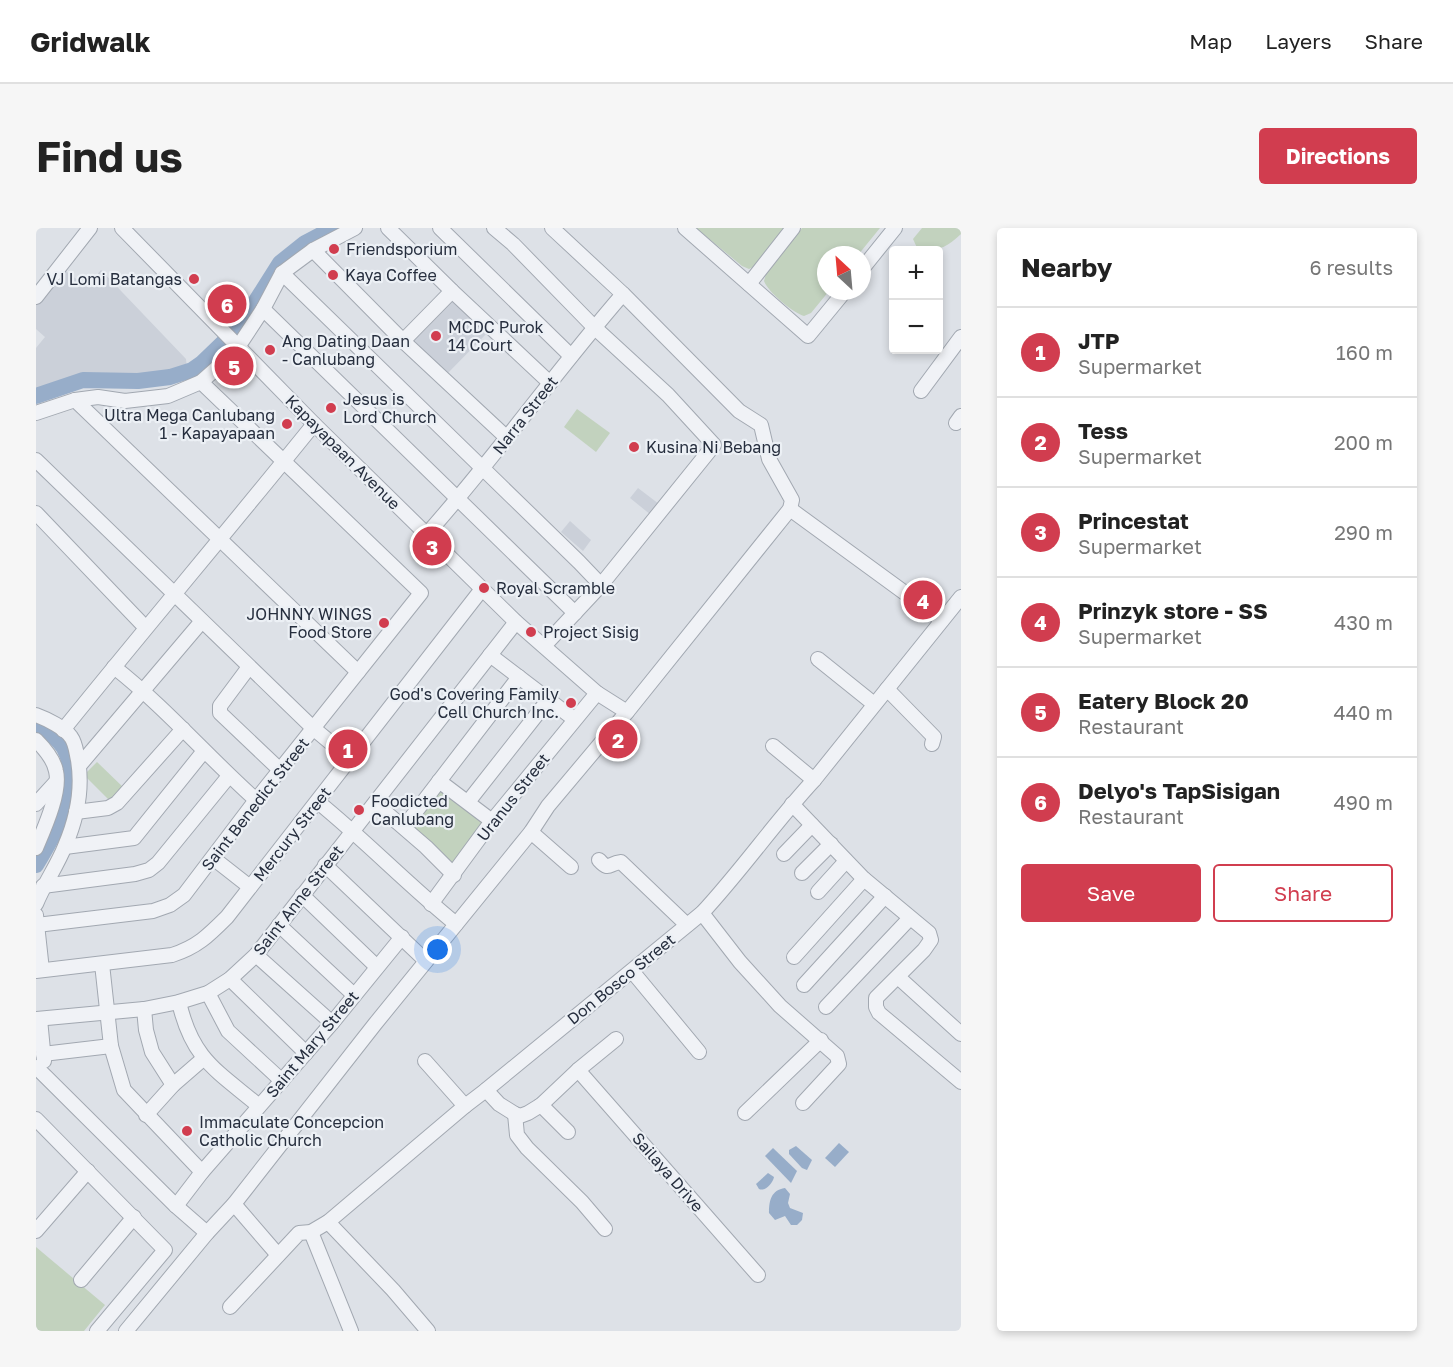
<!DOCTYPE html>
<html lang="en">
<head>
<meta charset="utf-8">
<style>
  :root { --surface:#fff; --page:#f6f6f6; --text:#222; --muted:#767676; --line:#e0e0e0; --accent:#d13d4f }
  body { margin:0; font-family:"Golos Text",sans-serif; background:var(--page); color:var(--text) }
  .controls { position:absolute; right:18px; top:18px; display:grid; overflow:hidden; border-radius:6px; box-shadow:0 3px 9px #0003 }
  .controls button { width:54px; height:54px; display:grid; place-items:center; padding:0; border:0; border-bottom:2px solid var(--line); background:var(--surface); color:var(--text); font:30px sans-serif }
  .compass { position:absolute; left:781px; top:18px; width:54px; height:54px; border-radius:50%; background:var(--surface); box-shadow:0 3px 9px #0003; rotate:334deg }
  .you { position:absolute; left:402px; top:722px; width:21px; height:21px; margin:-15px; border:4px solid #fff; border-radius:50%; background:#1a73e8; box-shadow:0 0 0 9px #1a73e833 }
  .badge { display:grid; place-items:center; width:39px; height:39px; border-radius:50%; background:var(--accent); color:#fff; font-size:20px; font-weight:700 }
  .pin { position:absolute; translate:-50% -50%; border:3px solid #fff; box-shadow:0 2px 6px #0006 }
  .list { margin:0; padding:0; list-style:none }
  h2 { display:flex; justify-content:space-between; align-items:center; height:78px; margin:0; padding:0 24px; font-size:26px }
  h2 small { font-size:20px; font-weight:400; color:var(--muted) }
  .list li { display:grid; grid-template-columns:39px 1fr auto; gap:18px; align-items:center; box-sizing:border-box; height:90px; padding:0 24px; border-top:2px solid var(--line) }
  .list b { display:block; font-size:22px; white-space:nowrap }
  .list p { margin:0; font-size:20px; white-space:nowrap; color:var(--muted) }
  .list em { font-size:20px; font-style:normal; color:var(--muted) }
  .actions { display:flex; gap:12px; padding:18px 24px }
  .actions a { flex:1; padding:14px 0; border:2px solid var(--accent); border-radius:6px; text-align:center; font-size:21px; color:var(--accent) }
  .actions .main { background:var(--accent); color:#fff }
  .map { position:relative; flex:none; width:925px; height:1103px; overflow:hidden; border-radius:6px }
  header { display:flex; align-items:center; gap:36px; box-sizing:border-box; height:84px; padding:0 30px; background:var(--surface); border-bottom:2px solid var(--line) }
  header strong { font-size:28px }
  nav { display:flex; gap:33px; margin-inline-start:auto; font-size:21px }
  .intro { display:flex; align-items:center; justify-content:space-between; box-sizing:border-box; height:144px; padding:0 36px }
  h1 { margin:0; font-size:42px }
  .button { padding:15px 27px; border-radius:6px; background:var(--accent); color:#fff; font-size:21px; font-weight:700 }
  main { display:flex; gap:36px; padding:0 36px }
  aside { flex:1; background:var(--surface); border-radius:6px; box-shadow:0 3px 9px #0003 }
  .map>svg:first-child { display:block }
  .built { fill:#cbd0d9 }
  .green { fill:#c2d2be }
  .water { fill:#97adc9 }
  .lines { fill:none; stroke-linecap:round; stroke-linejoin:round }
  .river { stroke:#97adc9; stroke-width:16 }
  .minor-casing { stroke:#a2a8b1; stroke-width:16 }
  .minor { stroke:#f0f2f6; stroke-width:14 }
  .poi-dot { fill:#d13d4f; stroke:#ecf0f5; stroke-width:2 }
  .labels { text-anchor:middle; stroke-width:4.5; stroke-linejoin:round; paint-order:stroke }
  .poi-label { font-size:16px; fill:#262e3e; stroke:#ecf0f5; text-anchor:start }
  .street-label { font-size:16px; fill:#262e3e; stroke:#ecf0f5 }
</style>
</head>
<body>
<header>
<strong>Gridwalk</strong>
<nav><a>Map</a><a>Layers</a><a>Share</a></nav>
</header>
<div class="intro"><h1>Find us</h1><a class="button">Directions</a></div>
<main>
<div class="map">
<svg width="925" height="1103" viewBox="0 0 925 1103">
  <rect width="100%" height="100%" fill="#dde1e7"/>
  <g class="built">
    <path d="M27 41 51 59 65 42 150 131 151 141 126 147 87 150 45 148 0 164V120L9 109 0 101V76Z"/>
    <path d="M416 68 453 103 410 147 373 112Z"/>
    <path d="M602 260 623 276 615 287 594 270Z"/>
    <path d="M534 293 555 312 547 323 525 304Z"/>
  </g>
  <g class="green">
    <path d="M660 0H749L719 38 713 41 706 38Z"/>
    <path d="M766 0H844L822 27H790V63H793L775 85 768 88C757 85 732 64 728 53L730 46Z"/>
    <path d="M886 0H925V6C910 20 903 23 882 22L877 11Z"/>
    <path d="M186 111 191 116C181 125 172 137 160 144 141 156 112 159 89 159 78 159 68 154 57 156 37 158 18 166 0 173V164L45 148 86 150 139 145 164 134Z"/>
    <path d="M541 181 574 205 560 224 528 199Z"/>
    <path d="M61 534 89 561 75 574 48 547Z"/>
    <path d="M408 558 453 595 417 641 374 597Z"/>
    <path d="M0 1019 69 1077 48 1103H0Z"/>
  </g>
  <g class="water">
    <path d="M803 915 813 924 799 939 789 930Z"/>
    <path d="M760 918 776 932 771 942 766 940 753 926V922Z"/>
    <path d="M737 920 761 943 755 955 729 928Z"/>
    <path d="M732 945 738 949C737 955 729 964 723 961L720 956Z"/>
    <path d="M749 960 754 966 752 975 754 980 767 985 766 992 761 997H755L749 988 739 992 733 985C733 973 735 962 749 960Z"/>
  </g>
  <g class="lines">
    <g class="river">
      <path d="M0 168 47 152 102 153 134 149 156 142 166 135 193 109 213 84 244 35 269 15 298 0"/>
      <path d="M0 495C10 502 21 509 28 520 48 556 19 606 0 637"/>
    </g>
    <g class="minor-casing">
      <g id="minor">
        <path d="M86 0 278 196 480 394 561 465 591 484"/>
        <path d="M352 0 416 63 514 155"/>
        <path d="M404 0 535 128"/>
        <path d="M458 0 477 16 558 99 632 167 678 217 565 357 508 418"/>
        <path d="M649 0 772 108 809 63"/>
        <path d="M277 22 367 113 471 210"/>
        <path d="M826 41 859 0"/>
        <path d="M246 45 543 334 565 357"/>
        <path d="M713 56 757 0"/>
        <path d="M0 69 54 0"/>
        <path d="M227 81 539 385"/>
        <path d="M367 113 416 63"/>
        <path d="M885 163 925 109"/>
        <path d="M39 172 322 444"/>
        <path d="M0 185 39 172 62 169 89 173 132 168 165 154 191 131 202 119 227 81 246 45 277 22 319 0"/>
        <path d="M920 195 925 188"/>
        <path d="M0 232 277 500 313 530"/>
        <path d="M754 281 906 392"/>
        <path d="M0 285 109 399"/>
        <path d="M390 307C459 230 519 144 587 66"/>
        <path d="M454 427 538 491"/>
        <path d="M782 431 838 476"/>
        <path d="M78 439C129 479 171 528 220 572"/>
        <path d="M213 439 184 478V485L244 542"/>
        <path d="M851 461 898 509 896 516"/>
        <path d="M0 487C11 491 29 500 35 509 40 516 40 524 42 532 47 562 41 590 29 618 21 638 8 656 0 676"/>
        <path d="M27 502C110 399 195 299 278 196"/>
        <path d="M0 512C8 520 18 532 20 543 25 564 8 601 0 620"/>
        <path d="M737 518 778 552"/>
        <path d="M43 538 166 393"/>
        <path d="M403 553 456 593"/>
        <path d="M282 574C330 613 372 657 420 696"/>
        <path d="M432 574 513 471"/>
        <path d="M339 575 390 619 418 647"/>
        <path d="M0 576 19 555"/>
        <path d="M756 576 828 651 893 705 895 712 888 722 840 770V779L843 785 925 854"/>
        <path d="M40 584 72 580 81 575 147 501"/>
        <path d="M368 599 483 449"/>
        <path d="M495 604 535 639"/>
        <path d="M29 619 98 610 168 523"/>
        <path d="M748 626 776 597"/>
        <path d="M177 630 214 659"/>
        <path d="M563 632C574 644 572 635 585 634L651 697"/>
        <path d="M289 637 390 733"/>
        <path d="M766 645 795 616"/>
        <path d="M7 658 99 646 113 642 122 635 193 548"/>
        <path d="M782 664 810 633"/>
        <path d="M266 667 341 739"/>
        <path d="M395 676 456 593 561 465"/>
        <path d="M666 685 704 734 744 778 801 828 803 836 767 875"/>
        <path d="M0 687 6 742"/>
        <path d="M1 697 117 683 134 677 148 667 220 572 385 365 165 154"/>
        <path d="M243 697 318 767"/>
        <path d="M220 727 296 795"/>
        <path d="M758 729 828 651"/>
        <path d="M66 736 75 818 88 862 166 944"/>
        <path d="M0 743 136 727C161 719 172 708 191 689L446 361"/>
        <path d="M596 743 663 824"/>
        <path d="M862 749 925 806"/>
        <path d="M194 751 270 825"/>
        <path d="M768 757 849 668"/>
        <path d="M172 765 192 803 246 853"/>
        <path d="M143 774C156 831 180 842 223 878"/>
        <path d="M790 779 874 690"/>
        <path d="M108 781 110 802 116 824 137 857"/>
        <path d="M0 791 108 781 143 774 172 765 194 751 220 727 480 394"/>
        <path d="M4 791 8 833"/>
        <path d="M7 826 75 818"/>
        <path d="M389 833 429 878"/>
        <path d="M0 839 140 978 171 1005"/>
        <path d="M542 842 722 1047"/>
        <path d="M450 862 463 876 479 886 484 888 492 885 505 877 542 842 580 811"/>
        <path d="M505 877 532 904"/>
        <path d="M709 885 785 812"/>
        <path d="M479 886 481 907 491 920 546 974 569 1001"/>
        <path d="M110 887 137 857 167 831"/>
        <path d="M0 891 129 1022 61 1103"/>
        <path d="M198 976 242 1027"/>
        <path d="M140 978 166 944 296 795 366 709"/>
        <path d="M292 994 357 1062 392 1103"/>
        <path d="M0 1003 52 943"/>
        <path d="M275 1004 315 1103"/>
        <path d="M45 1052 98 989"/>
        <path d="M194 1079 263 1005 275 1004 292 994 429 878 450 862 666 685C706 642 739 594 778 552L925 369"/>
        <path d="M90 1103 171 1005 198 976 339 796 495 604 512 578 591 484 754 281 756 272 733 231 725 197 703 183 587 66 516 0"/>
      </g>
    </g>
    <use href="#minor" class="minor"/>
  </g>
  <g class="poi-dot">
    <circle cx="298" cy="21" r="6"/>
    <circle cx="297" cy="47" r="6"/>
    <circle cx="158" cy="51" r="6"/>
    <circle cx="400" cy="108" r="6"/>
    <circle cx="234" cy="122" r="6"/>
    <circle cx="295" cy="180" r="6"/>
    <circle cx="251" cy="196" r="6"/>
    <circle cx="598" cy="219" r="6"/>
    <circle cx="448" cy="360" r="6"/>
    <circle cx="348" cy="395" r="6"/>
    <circle cx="495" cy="404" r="6"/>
    <circle cx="535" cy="475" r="6"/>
    <circle cx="323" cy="582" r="6"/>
    <circle cx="151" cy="903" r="6"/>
  </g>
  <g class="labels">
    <g class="poi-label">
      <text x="310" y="27">Friendsporium</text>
      <text x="309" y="53">Kaya Coffee</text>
      <text x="146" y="57" text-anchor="end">VJ Lomi Batangas</text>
      <text x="412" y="105">MCDC Purok<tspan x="412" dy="18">14 Court</tspan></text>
      <text x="246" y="119">Ang Dating Daan<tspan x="246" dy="18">- Canlubang</tspan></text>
      <text x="307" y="177">Jesus is<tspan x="307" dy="18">Lord Church</tspan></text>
      <text x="239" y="193" text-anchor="end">Ultra Mega Canlubang<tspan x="239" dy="18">1 - Kapayapaan</tspan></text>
      <text x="610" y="225">Kusina Ni Bebang</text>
      <text x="460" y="366">Royal Scramble</text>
      <text x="336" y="392" text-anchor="end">JOHNNY WINGS<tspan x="336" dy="18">Food Store</tspan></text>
      <text x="507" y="410">Project Sisig</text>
      <text x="523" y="472" text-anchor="end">God's Covering Family<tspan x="523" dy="18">Cell Church Inc.</tspan></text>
      <text x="335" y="579">Foodicted<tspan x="335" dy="18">Canlubang</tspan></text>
      <text x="163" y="900">Immaculate Concepcion<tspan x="163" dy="18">Catholic Church</tspan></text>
    </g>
    <g class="street-label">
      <text transform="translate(489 187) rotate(-52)" y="6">Narra Street</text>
      <text transform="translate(307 224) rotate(45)" y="6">Kapayapaan Avenue</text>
      <text transform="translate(477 569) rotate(-52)" y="6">Uranus Street</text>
      <text transform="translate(219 576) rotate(-52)" y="6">Saint Benedict Street</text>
      <text transform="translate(256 606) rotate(-52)" y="6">Mercury Street</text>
      <text transform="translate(262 672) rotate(-52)" y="6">Saint Anne Street</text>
      <text transform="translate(585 751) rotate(-39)" y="6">Don Bosco Street</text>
      <text transform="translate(276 816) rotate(-50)" y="6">Saint Mary Street</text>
      <text transform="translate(632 944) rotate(49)" y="6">Sailaya Drive</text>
    </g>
  </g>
</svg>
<div class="controls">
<button>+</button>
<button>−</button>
</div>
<svg class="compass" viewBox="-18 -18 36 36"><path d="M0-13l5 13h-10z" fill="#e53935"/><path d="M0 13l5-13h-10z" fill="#767676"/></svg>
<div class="you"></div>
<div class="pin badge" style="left:312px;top:521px">1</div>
<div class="pin badge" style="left:582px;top:511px">2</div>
<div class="pin badge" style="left:396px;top:318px">3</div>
<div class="pin badge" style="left:887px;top:372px">4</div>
<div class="pin badge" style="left:198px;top:138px">5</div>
<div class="pin badge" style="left:191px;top:76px">6</div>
</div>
<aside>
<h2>Nearby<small>6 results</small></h2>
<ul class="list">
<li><span class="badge">1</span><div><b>JTP</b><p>Supermarket</p></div><em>160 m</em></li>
<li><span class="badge">2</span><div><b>Tess</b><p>Supermarket</p></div><em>200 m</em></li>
<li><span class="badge">3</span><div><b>Princestat</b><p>Supermarket</p></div><em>290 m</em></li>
<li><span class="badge">4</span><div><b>Prinzyk store - SS</b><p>Supermarket</p></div><em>430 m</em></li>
<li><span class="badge">5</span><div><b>Eatery Block 20</b><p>Restaurant</p></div><em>440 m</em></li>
<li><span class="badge">6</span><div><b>Delyo's TapSisigan</b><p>Restaurant</p></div><em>490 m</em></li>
</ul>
<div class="actions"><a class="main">Save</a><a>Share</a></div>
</aside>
</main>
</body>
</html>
